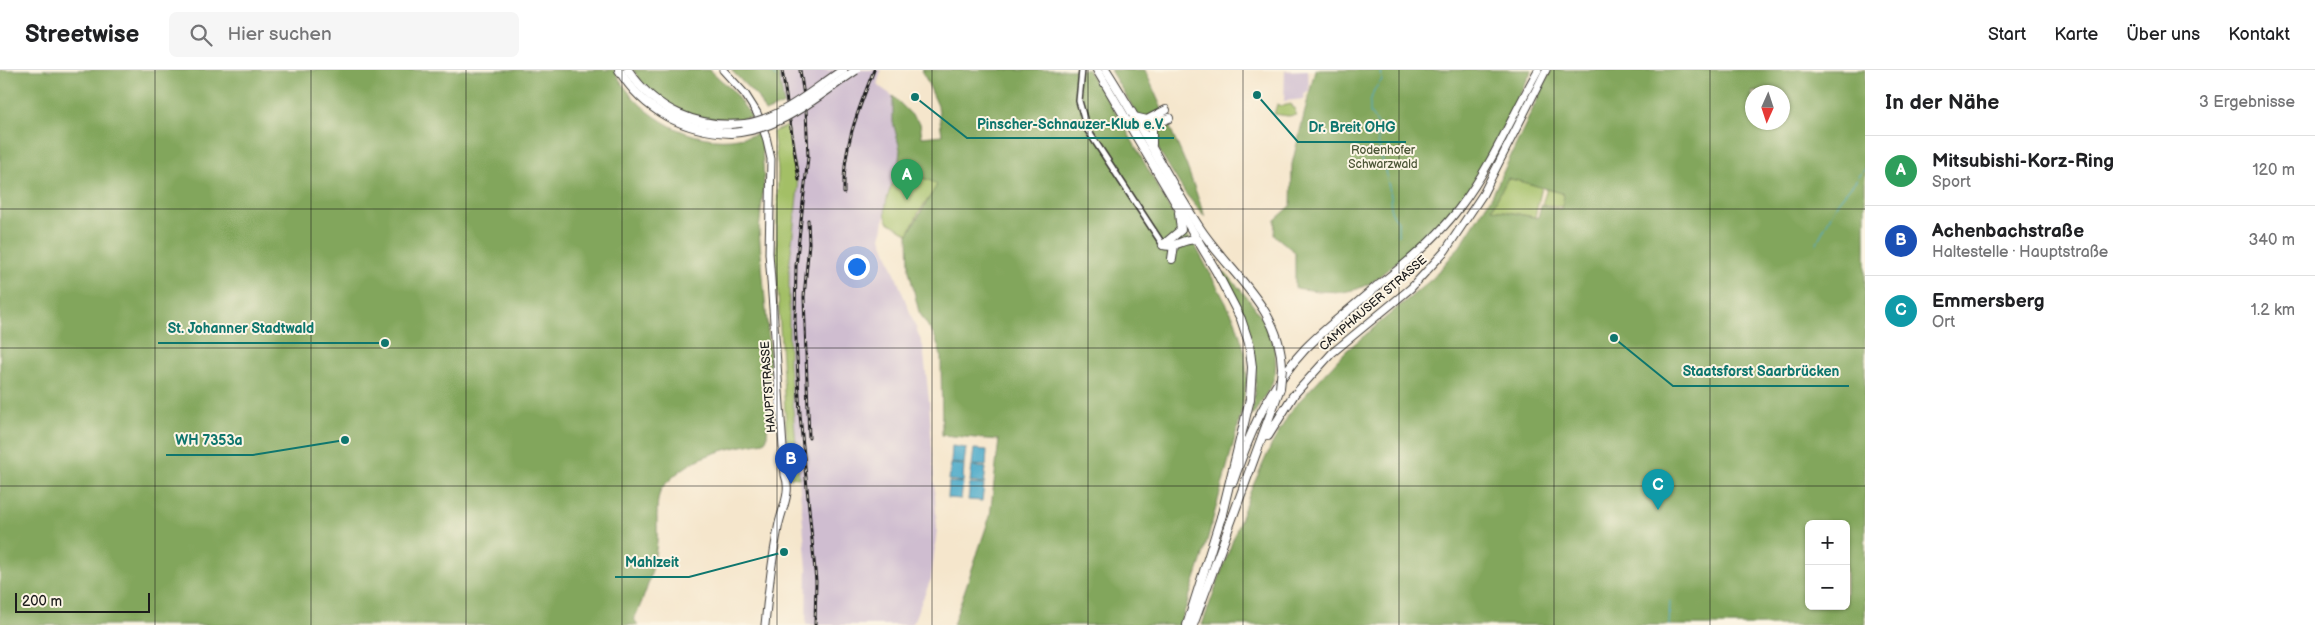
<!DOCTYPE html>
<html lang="de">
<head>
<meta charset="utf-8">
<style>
  :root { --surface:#fff; --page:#f6f6f6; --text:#202124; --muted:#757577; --line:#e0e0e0; --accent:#0b8043 }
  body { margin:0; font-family:"Balsamiq Sans",sans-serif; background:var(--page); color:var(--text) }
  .controls { position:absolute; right:15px; bottom:15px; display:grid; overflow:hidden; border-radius:8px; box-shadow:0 1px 4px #0004 }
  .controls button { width:45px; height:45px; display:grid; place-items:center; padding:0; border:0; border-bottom:1px solid var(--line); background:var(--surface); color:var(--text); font:25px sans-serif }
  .compass { position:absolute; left:1745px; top:15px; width:45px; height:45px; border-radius:50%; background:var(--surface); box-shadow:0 1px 4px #0004; rotate:183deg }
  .scale { position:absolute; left:15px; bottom:12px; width:135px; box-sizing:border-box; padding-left:5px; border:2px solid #1c1c1c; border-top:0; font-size:14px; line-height:18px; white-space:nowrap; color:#1c1c1c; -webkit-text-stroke:4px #fcf5e5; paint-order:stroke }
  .you { position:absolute; left:856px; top:196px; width:18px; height:18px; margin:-12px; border:4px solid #fff; border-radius:50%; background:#1a73e8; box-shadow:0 0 0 8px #1a73e833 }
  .badge { display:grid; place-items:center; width:32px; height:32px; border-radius:50%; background:var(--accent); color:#fff; font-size:16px; font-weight:700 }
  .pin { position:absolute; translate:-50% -41px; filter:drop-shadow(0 1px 2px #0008) }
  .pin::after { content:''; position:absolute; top:26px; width:18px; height:15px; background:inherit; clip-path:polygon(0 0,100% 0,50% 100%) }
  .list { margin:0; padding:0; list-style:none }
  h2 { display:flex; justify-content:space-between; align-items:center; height:65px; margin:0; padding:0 20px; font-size:21px }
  h2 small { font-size:16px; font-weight:400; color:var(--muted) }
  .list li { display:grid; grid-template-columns:32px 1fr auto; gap:15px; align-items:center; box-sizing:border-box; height:70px; padding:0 20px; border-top:1px solid var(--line) }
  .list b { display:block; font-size:19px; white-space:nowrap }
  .list p { margin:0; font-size:16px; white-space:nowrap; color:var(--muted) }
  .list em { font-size:16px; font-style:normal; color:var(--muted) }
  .icon { flex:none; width:28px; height:28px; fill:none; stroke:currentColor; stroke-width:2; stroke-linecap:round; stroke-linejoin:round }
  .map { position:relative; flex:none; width:1865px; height:555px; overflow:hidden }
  header { display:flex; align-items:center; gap:30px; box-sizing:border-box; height:70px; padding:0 25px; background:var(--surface); border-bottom:1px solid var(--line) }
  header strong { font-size:24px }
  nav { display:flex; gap:28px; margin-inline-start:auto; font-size:18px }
  .search { width:350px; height:45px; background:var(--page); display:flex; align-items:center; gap:12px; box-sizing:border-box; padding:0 18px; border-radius:8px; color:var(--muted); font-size:19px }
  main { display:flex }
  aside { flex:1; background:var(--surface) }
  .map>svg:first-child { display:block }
  .industrial { fill:#cfbdd0 }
  .green { fill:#a3bf66; stroke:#606e41 }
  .forest { fill:#82a65b; stroke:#4f613c; fill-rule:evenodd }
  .water { fill:#4aa9c9; stroke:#336272 }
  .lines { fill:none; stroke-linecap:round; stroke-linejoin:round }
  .stream { stroke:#4aa9c9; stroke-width:1 }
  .minor-casing { stroke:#3d3a36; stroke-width:8 }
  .major-casing { stroke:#3d3a36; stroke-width:9 }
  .highway-casing { stroke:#3d3a36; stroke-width:10 }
  .minor { stroke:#fff; stroke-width:5 }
  .major { stroke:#fff; stroke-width:7 }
  .highway { stroke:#fff; stroke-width:8 }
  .rail-casing { stroke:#1c1c1c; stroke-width:3 }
  .rail { stroke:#fcf5e5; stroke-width:1; stroke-dasharray:4; stroke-linecap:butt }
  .highway-bridge-casing { stroke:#3d3a36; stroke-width:10; stroke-linecap:butt }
  .highway-bridge { stroke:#fff; stroke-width:8 }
  .grid { fill:none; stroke:#1c1c1c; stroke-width:1; stroke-opacity:0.55 }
  .labels { text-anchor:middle; stroke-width:4; stroke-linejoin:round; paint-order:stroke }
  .park-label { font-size:12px; fill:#4b5536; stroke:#fcf5e5 }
  .street-label { font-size:12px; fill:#1c1c1c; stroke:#fcf5e5 }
  .leader { fill:none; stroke:#0f766e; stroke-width:2 }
  .callout-dot { fill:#0f766e; stroke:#fcf5e5; stroke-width:2 }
  .callout-label { font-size:14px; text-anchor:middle; font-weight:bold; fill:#0f766e; stroke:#fcf5e5; stroke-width:4; stroke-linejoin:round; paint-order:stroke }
</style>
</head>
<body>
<header>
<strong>Streetwise</strong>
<div class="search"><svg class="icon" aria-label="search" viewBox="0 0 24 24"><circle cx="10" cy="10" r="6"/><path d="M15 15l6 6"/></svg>Hier suchen</div>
<nav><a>Start</a><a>Karte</a><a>Über uns</a><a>Kontakt</a></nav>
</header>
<main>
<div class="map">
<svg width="1865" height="555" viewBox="0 0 1865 555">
  <rect width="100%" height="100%" fill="#fcf5e5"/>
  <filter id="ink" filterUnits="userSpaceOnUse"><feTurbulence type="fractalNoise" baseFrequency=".02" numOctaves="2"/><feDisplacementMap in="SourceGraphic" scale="10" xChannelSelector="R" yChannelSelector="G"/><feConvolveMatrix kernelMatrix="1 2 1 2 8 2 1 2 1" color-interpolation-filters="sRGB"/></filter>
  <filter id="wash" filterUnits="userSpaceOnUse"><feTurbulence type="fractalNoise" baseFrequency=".0096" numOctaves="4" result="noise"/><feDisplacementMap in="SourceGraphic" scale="20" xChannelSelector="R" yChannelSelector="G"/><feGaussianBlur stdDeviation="1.12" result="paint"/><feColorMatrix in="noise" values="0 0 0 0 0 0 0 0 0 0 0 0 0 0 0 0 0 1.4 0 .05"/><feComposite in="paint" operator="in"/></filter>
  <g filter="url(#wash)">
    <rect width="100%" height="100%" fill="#f5e6cc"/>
    <g class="industrial">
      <path d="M778 0H881L877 15 893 26V51L899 70V91L889 122 881 168 923 276 929 330 937 459 931 509 912 555H806L807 499 789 293V199L798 118Z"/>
      <path d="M1308 0 1309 20 1304 25 1305 29 1284 31 1285 1Z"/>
    </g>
    <g class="green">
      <path d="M1277 34 1282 36 1291 34 1292 38H1295L1296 45 1288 46 1274 44Z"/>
      <path d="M787 56 798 118 789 199V293L799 408 789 407 776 191 778 100 773 62Z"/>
      <path d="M898 100 929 110 938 115 919 142 908 164 888 152C880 138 892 114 898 100Z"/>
      <path d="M1507 108 1542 117 1535 147 1492 139Z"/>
      <path d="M1547 119 1562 123 1564 126 1562 137 1542 134Z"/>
    </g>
    <g class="forest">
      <path d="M0 0H614C635 41 683 73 731 69 740 68 749 66 758 64L762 74 764 113 759 161 770 286 767 368 764 372C730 378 698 383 672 408 668 412 662 416 660 422 655 435 658 458 657 472 654 499 646 525 634 549L638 555H0Z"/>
      <path d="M633 0H710L732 20 752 47C704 54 660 43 633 0Z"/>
      <path d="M731 0H778L784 34 765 42 758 28Z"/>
      <path d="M922 0H1088L1123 54 1176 150 1196 177 1219 220 1235 250 1245 282 1247 309 1240 349 1204 482 1180 555H953L990 446 999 370 942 365 941 286 936 269 919 242 909 201 908 164 937 115 929 110 898 100 900 79 893 52V26L920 53 922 67 942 65 938 36Z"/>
      <path d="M1110 0H1145L1186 94 1205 147 1185 123Z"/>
      <path d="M1315 0H1532L1478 107 1456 138 1436 160 1371 213 1357 219 1343 222 1318 221 1295 218V182L1274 165 1275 150 1291 136 1292 94Z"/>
      <path d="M1551 0H1865V555H1202L1251 420 1272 374 1292 339 1346 281 1433 208 1460 176 1492 126ZM1752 22H1782V52H1752ZM1508 108 1562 123 1564 126 1561 139 1541 135 1538 148 1492 139ZM1809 454H1846V536H1809Z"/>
      <path d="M1225 202C1249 229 1281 263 1275 303 1273 317 1260 332 1254 344H1251C1264 288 1248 253 1223 204Z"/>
    </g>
    <g class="water">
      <path d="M952 376 966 378 964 394 951 393Z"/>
      <path d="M974 379 987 380 986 396 972 395Z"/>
      <path d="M951 394 964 395 963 412 949 410Z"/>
      <path d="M972 396 986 398 984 414 970 412Z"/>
      <path d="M949 412 963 413 961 429 948 428Z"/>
      <path d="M970 414 984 415 982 431 968 430Z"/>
    </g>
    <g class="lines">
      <g class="stream">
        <path d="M768 0 776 7"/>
        <path d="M1381 0 1382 10 1374 20 1370 32V43L1379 56 1378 71 1391 126V142L1398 151V166"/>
        <path d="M1816 174 1838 132 1865 99"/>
        <path d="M1669 555 1670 531"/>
      </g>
    </g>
  </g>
  <g filter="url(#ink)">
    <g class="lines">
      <g class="minor-casing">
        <path id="minor" d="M1082 0 1079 31 1087 59 1163 175"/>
      </g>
      <g class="major-casing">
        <g id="major">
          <path d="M723 0 745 24 757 43 766 67 771 89 769 183 785 405C792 423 781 440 778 458 772 490 768 523 765 555"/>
          <path d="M1377 216C1407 193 1438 167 1460 137 1492 95 1512 46 1538 0"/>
          <path d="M1293 326 1332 283 1411 218 1445 181 1483 124 1546 0"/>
        </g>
      </g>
      <g class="highway-casing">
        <g id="highway">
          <path d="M619 0C644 41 684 61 731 63"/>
          <path d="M628 0C655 40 697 59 745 54"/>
          <path d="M1097 0 1216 201 1241 249 1249 273 1252 297 1250 329 1221 448"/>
          <path d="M1106 0C1139 51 1166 106 1199 157 1229 203 1281 238 1282 298"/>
          <path d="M1134 47 1147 50 1166 40"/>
          <path d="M1152 74V57L1159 52 1169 48"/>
          <path d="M1163 175 1181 160 1179 143"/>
          <path d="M1163 175C1176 179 1183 167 1198 170"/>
          <path d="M1172 189 1174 175"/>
          <path d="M1268 366 1293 326"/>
          <path d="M1233 412C1250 362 1269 317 1305 279 1327 256 1354 237 1377 216"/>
          <path d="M1187 555 1222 444"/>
          <path d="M1193 555 1280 318"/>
        </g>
      </g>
      <use href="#minor" class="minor"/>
      <use href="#major" class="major"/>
      <use href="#highway" class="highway"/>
      <g class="rail-casing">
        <g id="rail">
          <path d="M782 0 799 110"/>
          <path d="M800 0 806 39 808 87 796 196 795 250 800 345 816 511 815 555"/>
          <path d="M844 123C842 79 858 40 874 0"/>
          <path d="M808 150 809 173 804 227 809 368"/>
        </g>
      </g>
      <use href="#rail" class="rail"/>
      <g class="highway-bridge-casing">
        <g id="highway-bridge">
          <path d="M745 54C783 48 811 21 843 0"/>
          <path d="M731 63C781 60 817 26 856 0"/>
          <path d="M1280 318 1282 298"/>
        </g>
      </g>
      <use href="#highway-bridge" class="highway-bridge"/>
    </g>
  </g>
  <path class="grid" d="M155 0V555M311 0V555M466 0V555M622 0V555M777 0V555M932 0V555M1088 0V555M1243 0V555M1399 0V555M1554 0V555M1710 0V555M0 139H1865M0 278H1865M0 416H1865"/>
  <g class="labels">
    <g class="park-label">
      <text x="1383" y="84">Rodenhofer<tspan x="1383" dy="14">Schwarzwald</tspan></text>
    </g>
    <g class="street-label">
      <text transform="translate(1373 233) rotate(-41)" y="4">CAMPHAUSER STRASSE</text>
      <text transform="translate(768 317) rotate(-94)" y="4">HAUPTSTRASSE</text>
    </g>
  </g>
  <path class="leader" d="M915 27L967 68H1174M1257 25L1298 72H1406M385 273L324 273H158M1614 268L1673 316H1849M345 370L253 385H166M784 482L689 507H615"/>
  <g class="callout-dot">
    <circle cx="915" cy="27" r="5"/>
    <circle cx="1257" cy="25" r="5"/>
    <circle cx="385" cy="273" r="5"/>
    <circle cx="1614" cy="268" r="5"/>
    <circle cx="345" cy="370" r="5"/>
    <circle cx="784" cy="482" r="5"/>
  </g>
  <g class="callout-label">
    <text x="1071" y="59">Pinscher-Schnauzer-Klub e.V.</text>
    <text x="1352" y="62">Dr. Breit OHG</text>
    <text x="241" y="263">St. Johanner Stadtwald</text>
    <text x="1761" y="306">Staatsforst Saarbrücken</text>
    <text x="209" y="375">WH 7353a</text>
    <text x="652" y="497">Mahlzeit</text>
  </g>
</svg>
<div class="controls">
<button>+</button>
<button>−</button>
</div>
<svg class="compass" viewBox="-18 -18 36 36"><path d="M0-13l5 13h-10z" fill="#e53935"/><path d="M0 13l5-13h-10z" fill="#757577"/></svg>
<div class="scale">200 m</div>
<div class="you"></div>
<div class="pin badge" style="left:907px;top:130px;background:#2e9e5b">A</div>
<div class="pin badge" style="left:791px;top:414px;background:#1a4fb4">B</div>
<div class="pin badge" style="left:1658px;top:440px;background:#0f9aa8">C</div>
</div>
<aside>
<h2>In der Nähe<small>3 Ergebnisse</small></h2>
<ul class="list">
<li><span class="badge" style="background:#2e9e5b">A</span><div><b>Mitsubishi-Korz-Ring</b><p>Sport</p></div><em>120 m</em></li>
<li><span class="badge" style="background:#1a4fb4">B</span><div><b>Achenbachstraße</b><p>Haltestelle · Hauptstraße</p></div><em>340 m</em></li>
<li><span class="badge" style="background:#0f9aa8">C</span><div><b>Emmersberg</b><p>Ort</p></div><em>1.2 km</em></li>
</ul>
</aside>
</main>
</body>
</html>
